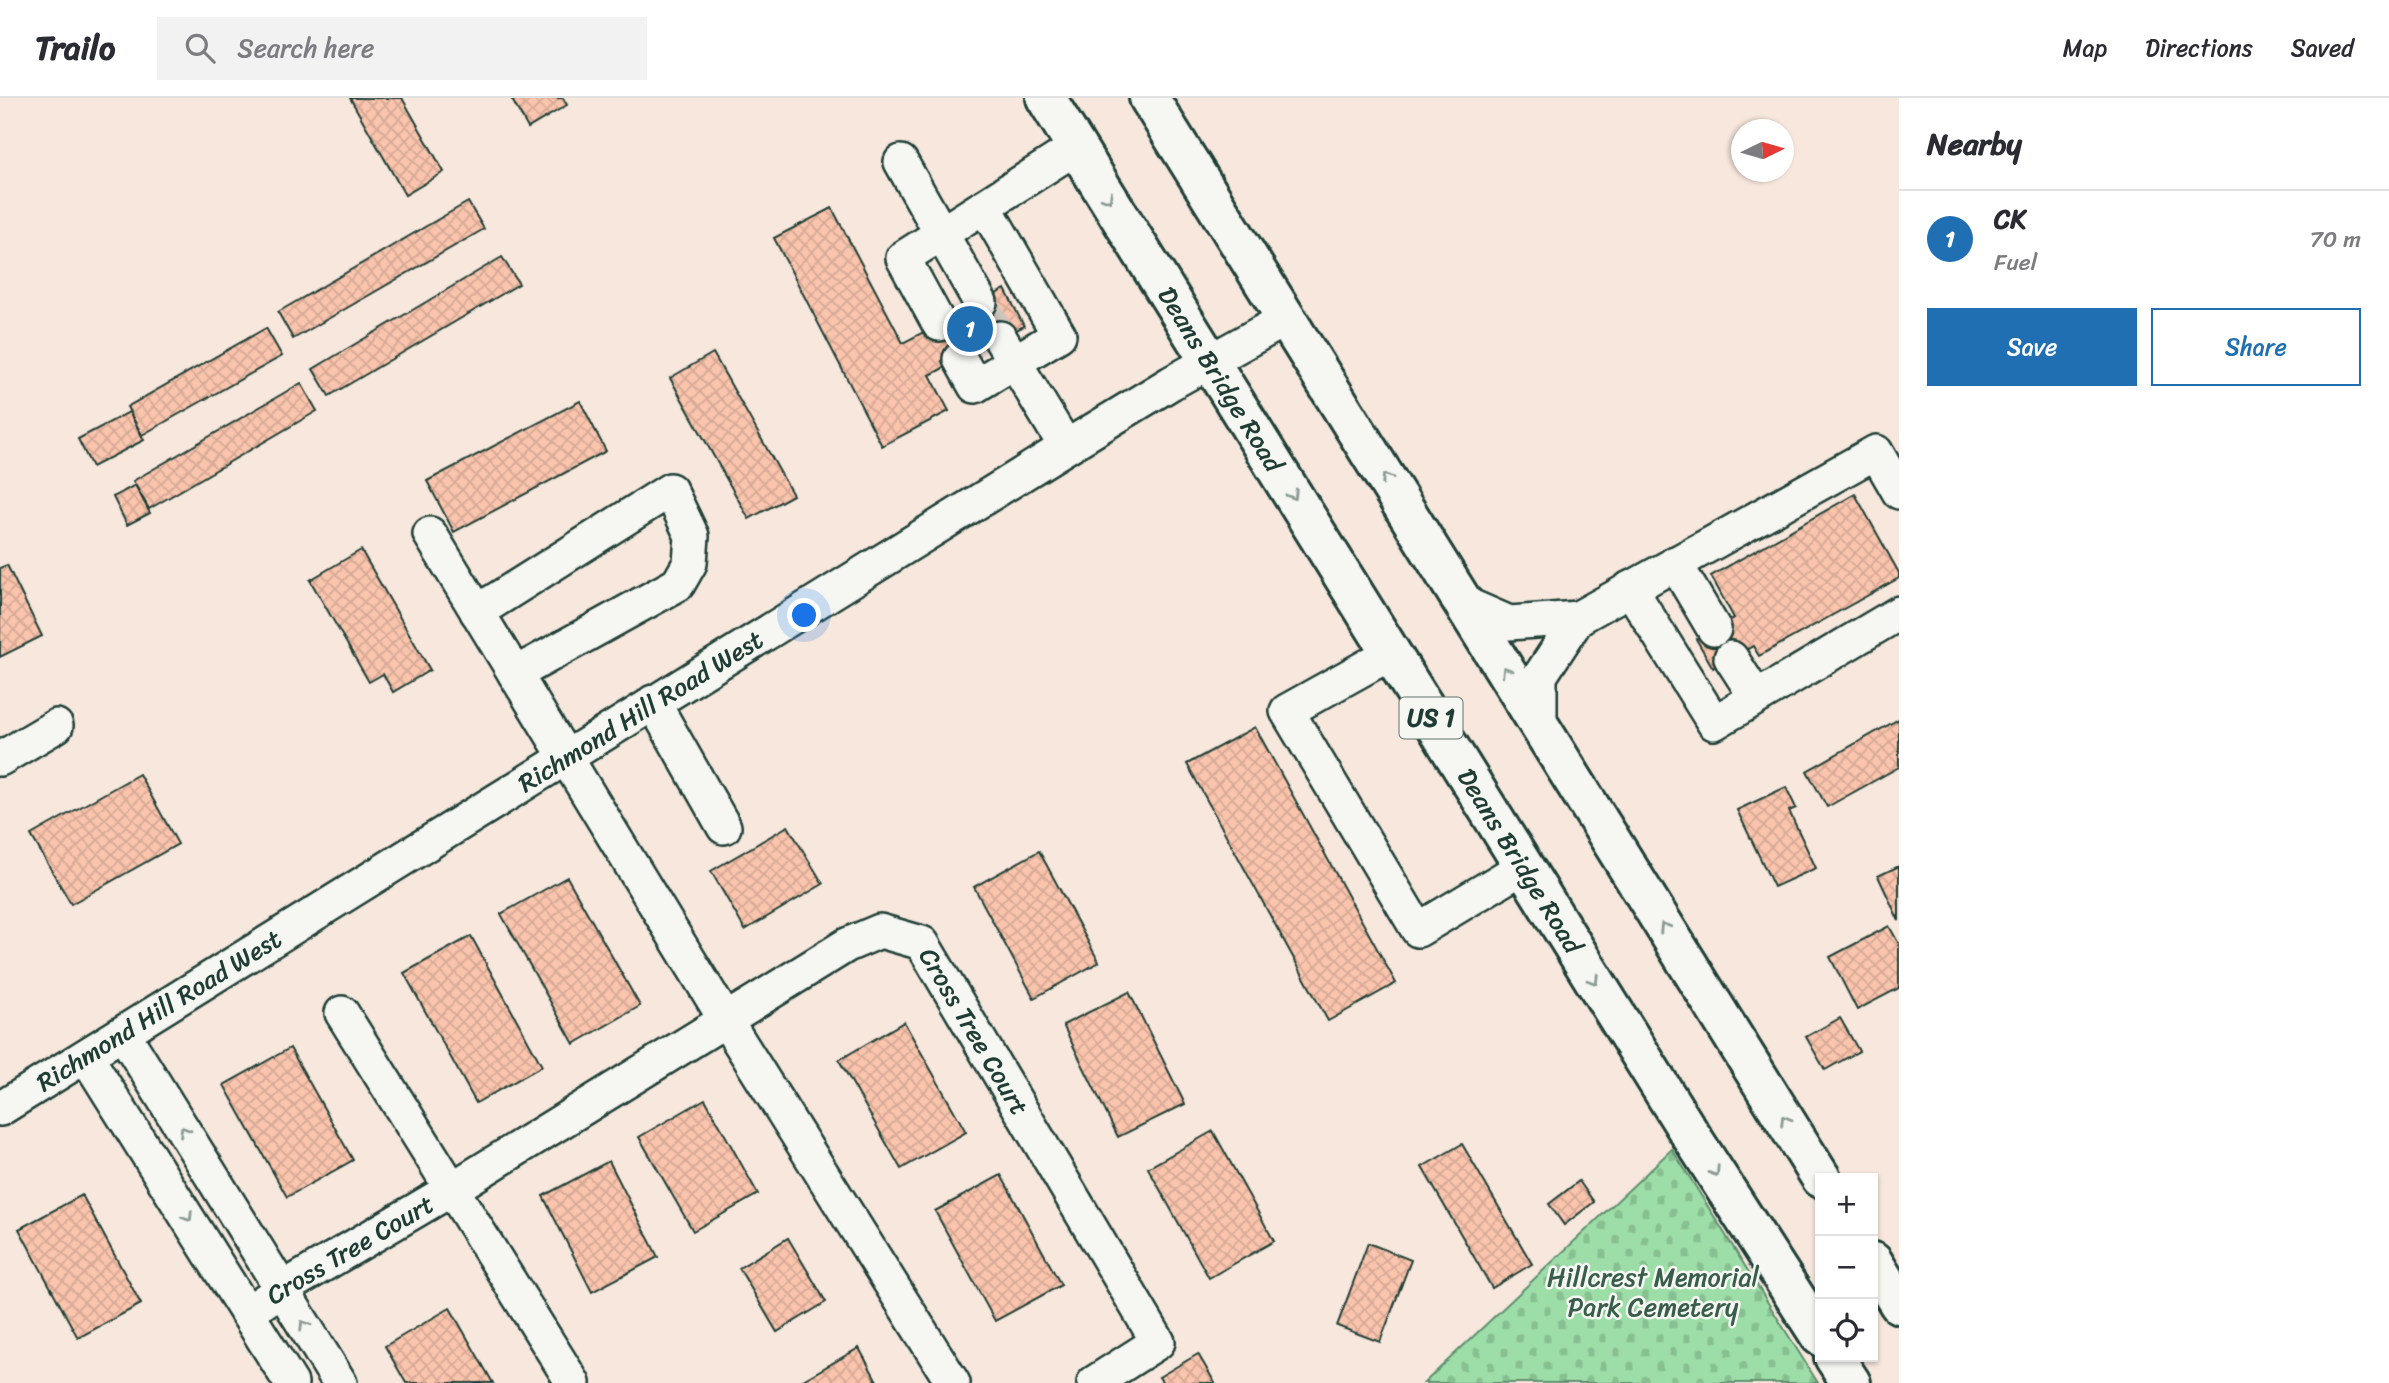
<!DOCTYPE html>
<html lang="en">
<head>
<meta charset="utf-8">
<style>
  :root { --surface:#fff; --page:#f2f2f3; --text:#2b2b33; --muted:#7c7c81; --line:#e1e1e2; --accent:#1f6fb2 }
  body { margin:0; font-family:Sriracha,sans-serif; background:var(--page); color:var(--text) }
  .controls { position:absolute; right:21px; bottom:21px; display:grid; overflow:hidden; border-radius:0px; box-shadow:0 2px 5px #0004 }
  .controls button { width:63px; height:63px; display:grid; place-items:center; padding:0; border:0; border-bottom:2px solid var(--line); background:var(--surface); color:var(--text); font:35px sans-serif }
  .compass { position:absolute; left:1731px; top:21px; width:63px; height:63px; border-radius:50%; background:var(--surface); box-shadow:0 2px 5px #0004; rotate:85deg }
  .you { position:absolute; left:805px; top:518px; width:24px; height:24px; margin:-18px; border:5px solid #fff; border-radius:50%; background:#1a73e8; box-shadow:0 0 0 10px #1a73e833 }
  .badge { display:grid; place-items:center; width:46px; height:46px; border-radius:50%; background:var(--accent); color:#fff; font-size:23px; font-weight:700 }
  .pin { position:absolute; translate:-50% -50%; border:4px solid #fff; box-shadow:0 2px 7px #0006 }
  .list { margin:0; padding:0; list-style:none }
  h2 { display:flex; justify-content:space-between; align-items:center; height:91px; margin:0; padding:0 28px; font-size:30px }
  h2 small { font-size:23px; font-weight:400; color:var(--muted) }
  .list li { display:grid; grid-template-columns:46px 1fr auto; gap:21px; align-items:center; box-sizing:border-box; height:98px; padding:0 28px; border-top:2px solid var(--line) }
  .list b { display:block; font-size:26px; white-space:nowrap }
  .list p { margin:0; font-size:23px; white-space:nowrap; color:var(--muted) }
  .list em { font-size:23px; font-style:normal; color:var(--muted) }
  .actions { display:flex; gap:14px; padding:21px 28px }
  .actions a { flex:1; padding:16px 0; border:2px solid var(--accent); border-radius:0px; text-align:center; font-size:24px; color:var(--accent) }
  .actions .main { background:var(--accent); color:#fff }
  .icon { flex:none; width:38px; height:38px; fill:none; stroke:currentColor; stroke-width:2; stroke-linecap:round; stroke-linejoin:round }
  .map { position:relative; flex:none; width:1899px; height:1285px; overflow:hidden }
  header { display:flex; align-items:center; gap:42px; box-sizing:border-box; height:98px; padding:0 35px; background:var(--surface); border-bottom:2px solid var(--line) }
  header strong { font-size:33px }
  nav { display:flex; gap:38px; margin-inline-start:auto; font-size:24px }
  .search { width:490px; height:63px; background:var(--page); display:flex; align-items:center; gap:18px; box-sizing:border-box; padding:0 24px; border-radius:0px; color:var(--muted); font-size:26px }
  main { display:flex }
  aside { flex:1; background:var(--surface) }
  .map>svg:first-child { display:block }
  .cemetery { fill:url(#cemetery-stones); stroke:#5e8e6e; stroke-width:2 }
  .building { fill:url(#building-cross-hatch); stroke:#1f3d34; stroke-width:2 }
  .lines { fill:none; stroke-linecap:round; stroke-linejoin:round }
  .minor-tunnel { stroke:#ccc5bb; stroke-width:33; stroke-dasharray:33 17; stroke-linecap:butt }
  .minor-casing { stroke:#1f3d34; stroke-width:38 }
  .highway-casing { stroke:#1f3d34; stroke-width:44 }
  .minor { stroke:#f6f6f2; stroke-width:33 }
  .highway { stroke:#f6f6f2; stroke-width:38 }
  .oneway { stroke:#8a9a93 }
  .labels { text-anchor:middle; stroke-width:5; stroke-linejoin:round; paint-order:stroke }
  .shield { fill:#f6f6f2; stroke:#60746d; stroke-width:2 }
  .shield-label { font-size:24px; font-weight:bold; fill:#1f3d34 }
  .street-label { font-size:26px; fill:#1f3d34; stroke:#f6f6f2 }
  .park-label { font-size:26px; fill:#385d4b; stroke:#f6f6f2 }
</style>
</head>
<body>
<header>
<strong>Trailo</strong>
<div class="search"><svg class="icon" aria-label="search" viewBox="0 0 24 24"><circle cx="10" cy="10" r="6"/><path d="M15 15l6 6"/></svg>Search here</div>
<nav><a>Map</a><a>Directions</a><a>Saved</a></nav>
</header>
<main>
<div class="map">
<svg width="1899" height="1285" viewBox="0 0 1899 1285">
  <defs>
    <pattern id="cemetery-stones" width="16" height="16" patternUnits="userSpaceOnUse" patternTransform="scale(1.75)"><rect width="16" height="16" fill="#9ddea8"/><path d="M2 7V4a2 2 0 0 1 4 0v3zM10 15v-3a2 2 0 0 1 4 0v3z" fill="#87bf91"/></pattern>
    <pattern id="building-cross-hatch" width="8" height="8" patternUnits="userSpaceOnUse" patternTransform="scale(1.75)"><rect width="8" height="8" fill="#fac4ad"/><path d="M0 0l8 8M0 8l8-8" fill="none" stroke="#d6a995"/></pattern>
  </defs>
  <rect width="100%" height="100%" fill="#f7e7dd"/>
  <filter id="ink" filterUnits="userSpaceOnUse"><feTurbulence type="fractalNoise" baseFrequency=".0143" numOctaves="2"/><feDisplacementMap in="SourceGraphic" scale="14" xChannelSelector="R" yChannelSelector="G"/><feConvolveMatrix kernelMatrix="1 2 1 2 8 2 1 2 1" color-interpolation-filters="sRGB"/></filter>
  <g filter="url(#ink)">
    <path class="cemetery" d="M1672 1051 1818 1285H1424Z"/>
    <g class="building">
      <path d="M350 0H402L444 74 405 97Z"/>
      <path d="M511 0H563L567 7 528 30Z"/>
      <path d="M468 104 484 131 293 241 278 214Z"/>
      <path d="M832 110 903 245 1005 191 1024 228 930 277 949 313 882 348 774 140Z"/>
      <path d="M502 159 519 186 329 298 313 271Z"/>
      <path d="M266 230 282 258 142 337 127 309Z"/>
      <path d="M713 255 793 397 749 421 670 280Z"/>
      <path d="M301 285 317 313 149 411 133 383Z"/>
      <path d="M580 303 606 353 454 434 427 383Z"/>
      <path d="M129 314 144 342 92 369 78 341Z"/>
      <path d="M135 387 150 415 127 427 113 399Z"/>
      <path d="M1855 396 1899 475V480L1759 558 1753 548 1713 570 1696 541 1734 520 1711 478Z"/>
      <path d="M361 452 430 572 393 594 383 576 369 584 310 482Z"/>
      <path d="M7 467 42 538 0 559V470Z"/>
      <path d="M1899 621V669L1827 709 1807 673Z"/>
      <path d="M1255 629 1396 885 1328 923 1187 666Z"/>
      <path d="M139 676 178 746 71 806 31 737Z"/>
      <path d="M1786 689 1796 710 1789 713 1816 770 1774 789 1737 712Z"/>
      <path d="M788 728 823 786 745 832 711 773Z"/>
      <path d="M1039 753 1099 864 1034 900 974 789Z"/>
      <path d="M1899 768V823L1878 778Z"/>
      <path d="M567 779 640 908 574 946 501 816Z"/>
      <path d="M1889 828 1899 846V890L1857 912 1830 859Z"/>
      <path d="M471 838 542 968 476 1005 404 875Z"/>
      <path d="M1129 894 1185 1006 1118 1039 1063 927Z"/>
      <path d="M1840 920 1859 953 1825 972 1806 939Z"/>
      <path d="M904 924 966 1034 901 1071 839 962Z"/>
      <path d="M290 950 353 1062 287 1099 224 987Z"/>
      <path d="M705 1001 758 1096 693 1133 639 1039Z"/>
      <path d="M1213 1033 1274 1143 1209 1180 1148 1070Z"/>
      <path d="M1462 1046 1532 1166 1492 1190 1422 1069Z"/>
      <path d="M609 1063 658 1159 592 1194 543 1098Z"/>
      <path d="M1001 1077 1061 1187 995 1223 935 1113Z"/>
      <path d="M1579 1083 1594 1104 1564 1127 1549 1106Z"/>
      <path d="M82 1097 141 1206 78 1240 19 1131Z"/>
      <path d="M788 1140 826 1204 777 1234 739 1170Z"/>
      <path d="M1368 1145 1411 1162 1380 1244 1337 1228Z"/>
      <path d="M450 1210 493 1285H406L385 1248Z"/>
      <path d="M859 1250 878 1285H798Z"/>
      <path d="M1198 1256 1215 1285H1163L1159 1279Z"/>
    </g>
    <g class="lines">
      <path class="minor-tunnel" d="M980 204 1000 240"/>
      <g class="minor-casing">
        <g id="minor">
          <path d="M901 64 980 204"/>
          <path d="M939 226 903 160 1077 49"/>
          <path d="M1000 240 1066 349"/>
          <path d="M960 261 975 288 1059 237 985 109"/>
          <path d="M430 436 725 921 953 1285"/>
          <path d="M1675 465 1714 531"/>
          <path d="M1630 490 1714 625 1899 515"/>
          <path d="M1463 505 1509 525 1578 520 1876 354 1899 394"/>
          <path d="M477 514 670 392 692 438 690 465 678 486 515 576"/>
          <path d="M1391 555 1287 613 1418 832 1523 769"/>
          <path d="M1731 560 1756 599"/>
          <path d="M653 604 724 729"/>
          <path d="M1540 626V578L1578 520"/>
          <path d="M0 661 56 628"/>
          <path d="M342 915 573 1285"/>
          <path d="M123 935 340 1285"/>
          <path d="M86 958 291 1285"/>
          <path id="s1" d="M0 1011 1066 349 1171 285 1286 221"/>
          <path id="s2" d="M247 1215 282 1191 452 1091 847 847 880 833 922 845 1158 1244 1094 1285"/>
        </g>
      </g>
      <g class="highway-casing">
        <g id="highway">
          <path id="s3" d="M1046 0 1683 1025 1820 1238"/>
          <path d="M1149 0 1821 1080"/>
          <path d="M1873 1164 1899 1206"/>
          <path d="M1834 1259 1851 1285"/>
        </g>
      </g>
      <use href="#minor" class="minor"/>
      <use href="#highway" class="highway"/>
    </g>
    <defs><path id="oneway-chevron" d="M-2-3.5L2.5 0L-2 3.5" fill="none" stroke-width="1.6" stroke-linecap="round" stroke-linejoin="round" transform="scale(1.75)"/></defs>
    <g class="oneway">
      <use href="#oneway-chevron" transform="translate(1108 100) rotate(58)"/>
      <use href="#oneway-chevron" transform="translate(1386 380) rotate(-122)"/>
      <use href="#oneway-chevron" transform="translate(1293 397) rotate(58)"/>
      <use href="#oneway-chevron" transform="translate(1506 573) rotate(-122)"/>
      <use href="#oneway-chevron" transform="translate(1664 829) rotate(-122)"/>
      <use href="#oneway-chevron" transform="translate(1594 882) rotate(58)"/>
      <use href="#oneway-chevron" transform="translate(1785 1022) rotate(-122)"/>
      <use href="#oneway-chevron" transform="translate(184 1033) rotate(-122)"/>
      <use href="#oneway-chevron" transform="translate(1715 1074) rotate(57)"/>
      <use href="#oneway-chevron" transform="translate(188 1119) rotate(58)"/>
      <use href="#oneway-chevron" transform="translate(304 1227) rotate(-122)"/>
    </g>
  </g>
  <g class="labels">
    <rect class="shield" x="1399.5" y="599.5" width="63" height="41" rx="5"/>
    <g class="shield-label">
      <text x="1431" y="628">US 1</text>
    </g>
    <g class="street-label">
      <text dy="9" stroke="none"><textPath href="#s3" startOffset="331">Deans Bridge Road</textPath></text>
      <text dy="9" stroke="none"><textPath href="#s1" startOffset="754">Richmond Hill Road West</textPath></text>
      <text dy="9" stroke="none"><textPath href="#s3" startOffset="898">Deans Bridge Road</textPath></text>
      <text dy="9" stroke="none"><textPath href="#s1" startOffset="187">Richmond Hill Road West</textPath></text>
      <text dy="9" stroke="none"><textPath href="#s2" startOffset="886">Cross Tree Court</textPath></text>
      <text dy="9" stroke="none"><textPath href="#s2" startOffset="121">Cross Tree Court</textPath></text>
    </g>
    <g class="park-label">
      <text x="1653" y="1188">Hillcrest Memorial<tspan x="1653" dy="30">Park Cemetery</tspan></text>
    </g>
  </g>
</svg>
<div class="controls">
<button>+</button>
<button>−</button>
<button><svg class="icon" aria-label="locate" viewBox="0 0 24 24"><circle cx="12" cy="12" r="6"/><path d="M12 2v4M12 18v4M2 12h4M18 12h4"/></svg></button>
</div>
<svg class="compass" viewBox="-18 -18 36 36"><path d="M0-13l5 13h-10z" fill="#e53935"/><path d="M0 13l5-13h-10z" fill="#7c7c81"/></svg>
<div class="you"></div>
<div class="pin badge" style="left:970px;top:231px">1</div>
</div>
<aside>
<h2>Nearby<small></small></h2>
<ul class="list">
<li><span class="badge">1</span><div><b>CK</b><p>Fuel</p></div><em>70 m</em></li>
</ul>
<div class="actions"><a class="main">Save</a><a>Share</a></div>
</aside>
</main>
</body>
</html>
